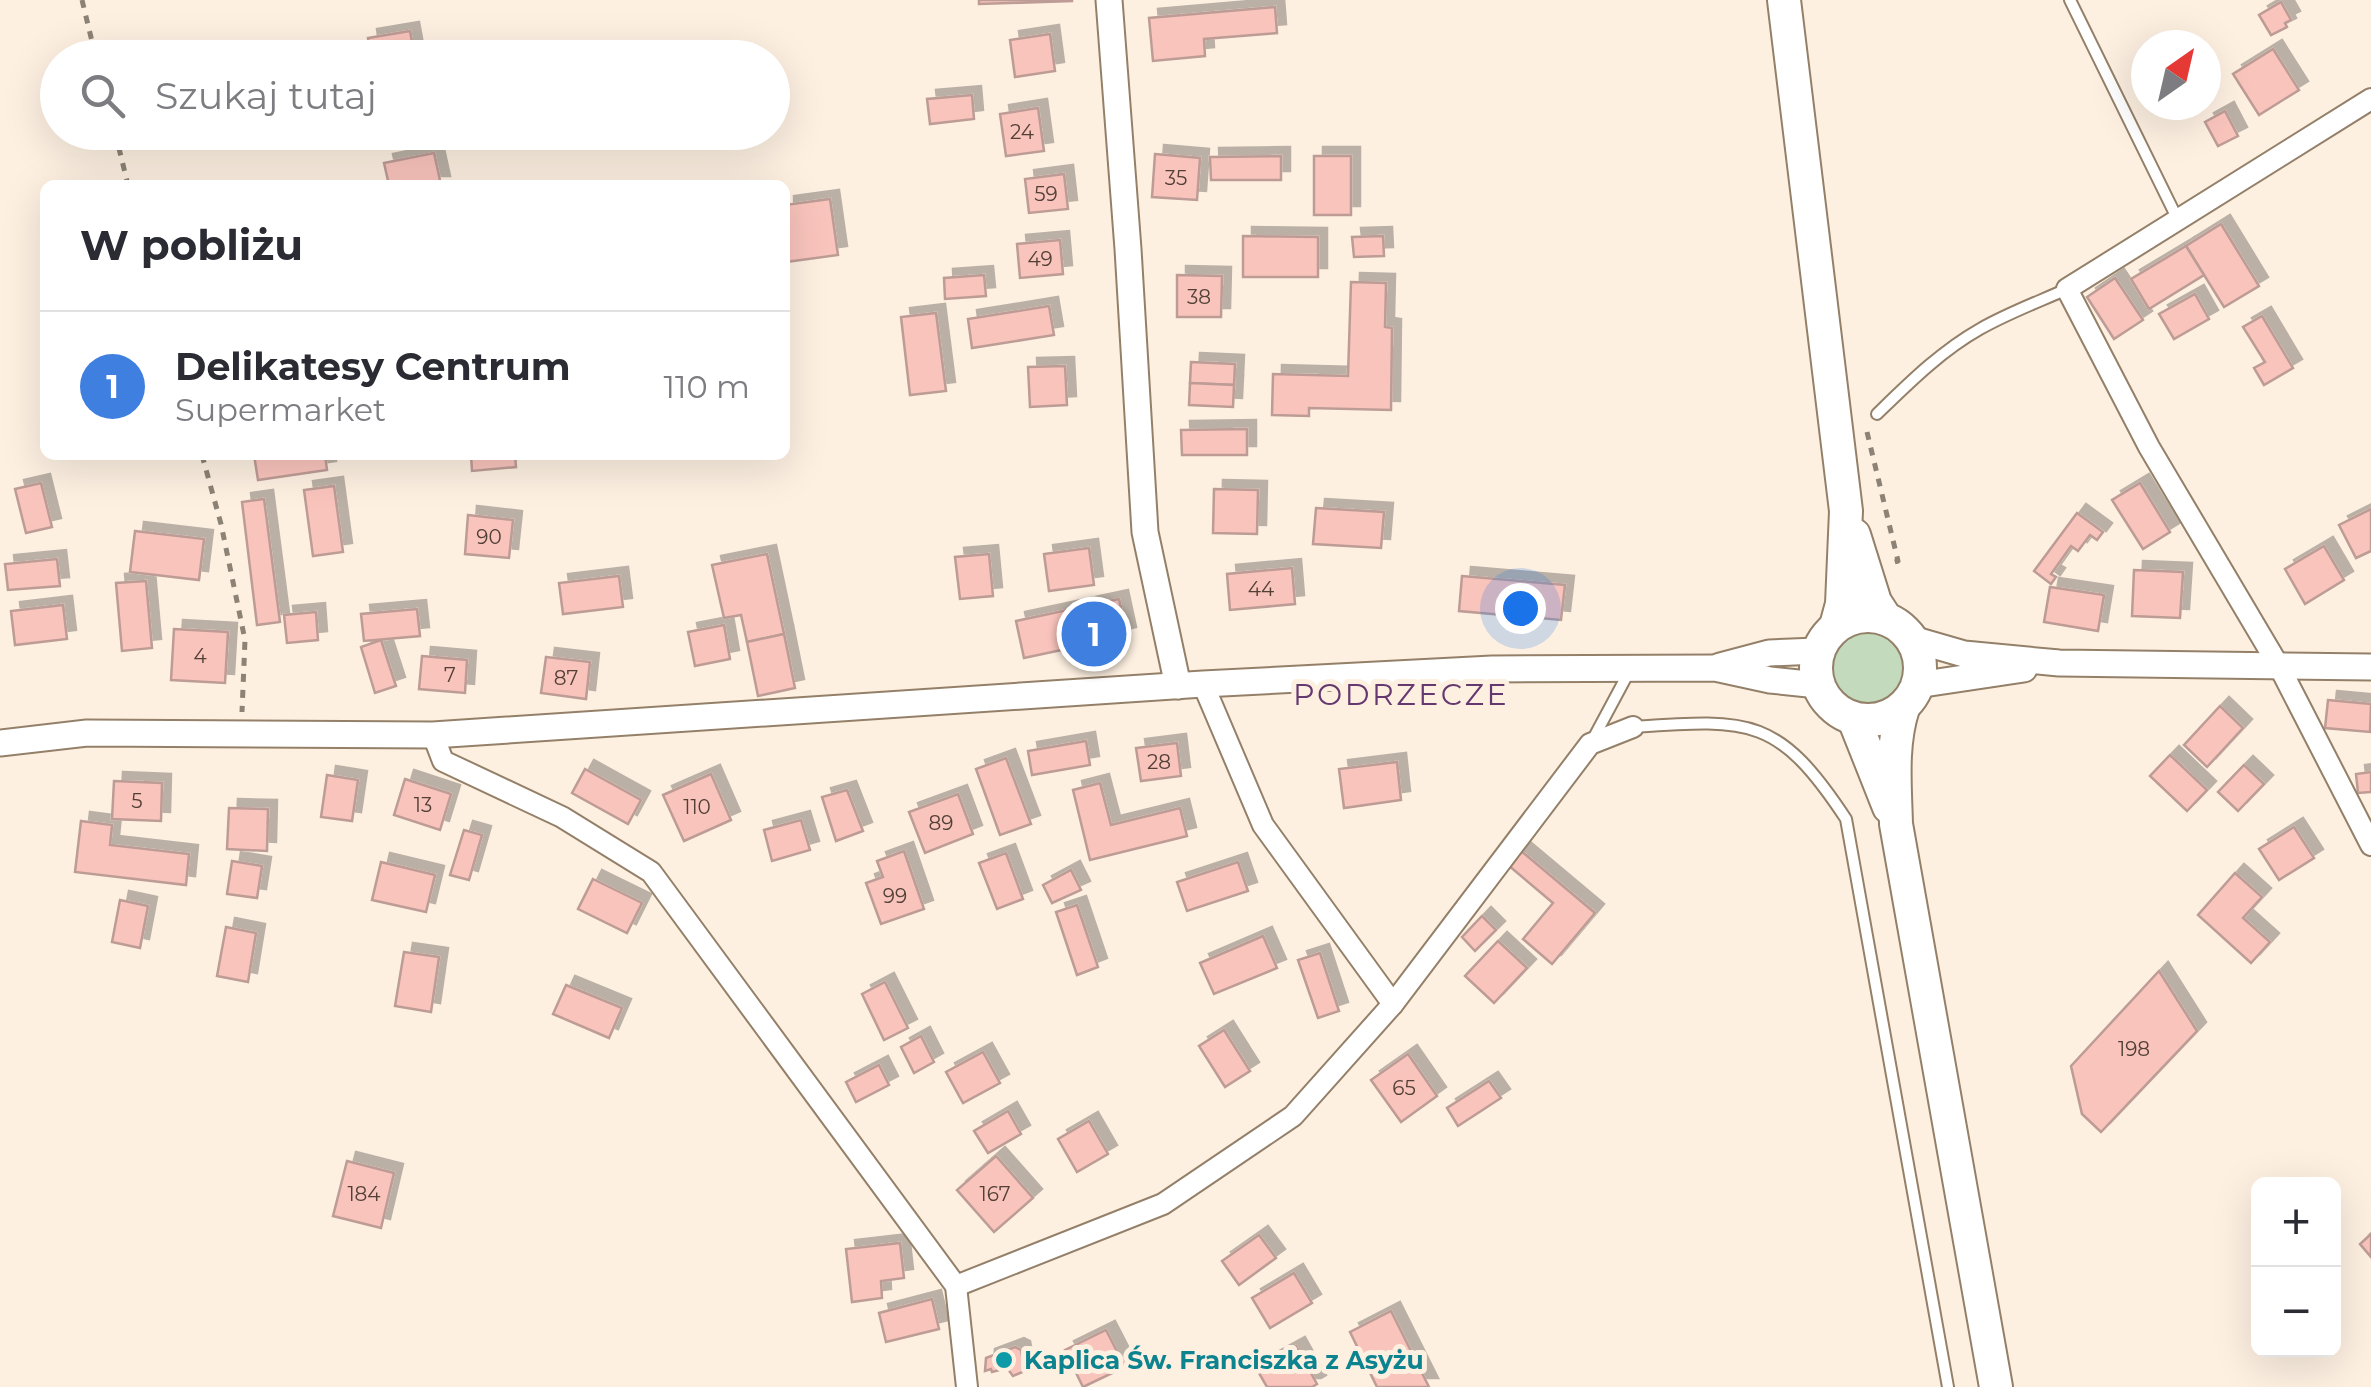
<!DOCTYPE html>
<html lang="pl">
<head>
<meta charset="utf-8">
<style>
  :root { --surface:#fff; --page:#f7f7f7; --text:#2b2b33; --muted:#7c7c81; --line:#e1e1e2; --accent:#953da9 }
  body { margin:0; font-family:Montserrat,sans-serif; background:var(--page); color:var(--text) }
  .controls { position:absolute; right:30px; bottom:30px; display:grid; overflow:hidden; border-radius:15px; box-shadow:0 10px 40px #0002 }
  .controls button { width:90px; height:90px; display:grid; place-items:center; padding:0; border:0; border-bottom:2px solid var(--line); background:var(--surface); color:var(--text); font:50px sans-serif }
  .compass { position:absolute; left:2131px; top:30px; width:90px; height:90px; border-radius:50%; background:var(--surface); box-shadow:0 10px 40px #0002; rotate:34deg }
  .you { position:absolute; left:1520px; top:608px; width:35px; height:35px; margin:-25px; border:8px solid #fff; border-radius:50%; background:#1a73e8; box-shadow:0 0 0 15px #1a73e833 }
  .badge { display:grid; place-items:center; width:65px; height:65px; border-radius:50%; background:var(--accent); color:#fff; font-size:32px; font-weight:700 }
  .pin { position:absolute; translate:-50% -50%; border:5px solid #fff; box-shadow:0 2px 10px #0006 }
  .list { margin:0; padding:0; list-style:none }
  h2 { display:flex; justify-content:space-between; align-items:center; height:130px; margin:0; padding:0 40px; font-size:42px }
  h2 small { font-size:32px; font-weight:400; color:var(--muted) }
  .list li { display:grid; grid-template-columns:65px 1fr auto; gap:30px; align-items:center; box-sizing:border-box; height:150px; padding:0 40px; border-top:2px solid var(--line) }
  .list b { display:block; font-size:38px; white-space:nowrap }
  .list p { margin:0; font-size:32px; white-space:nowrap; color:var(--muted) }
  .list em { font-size:32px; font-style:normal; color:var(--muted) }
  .icon { flex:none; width:55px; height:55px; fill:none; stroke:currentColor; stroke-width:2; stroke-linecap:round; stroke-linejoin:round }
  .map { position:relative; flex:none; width:2371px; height:1387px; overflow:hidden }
  .search { position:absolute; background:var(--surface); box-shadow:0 10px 40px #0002; left:40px; top:40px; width:750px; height:110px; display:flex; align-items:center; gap:25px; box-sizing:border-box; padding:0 35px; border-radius:55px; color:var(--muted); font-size:38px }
  .panel { position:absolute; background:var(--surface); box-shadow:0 10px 40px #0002; left:40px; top:180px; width:750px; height:280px; border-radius:15px }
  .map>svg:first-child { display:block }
  .green { fill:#c3dbbc }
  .building { fill:#f9c4bc; stroke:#be9c96; stroke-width:2.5; filter:url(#shadow) }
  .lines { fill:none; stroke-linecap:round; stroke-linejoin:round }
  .service-casing { stroke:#948069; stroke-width:14 }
  .minor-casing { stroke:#948069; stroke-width:24 }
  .tertiary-casing { stroke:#948069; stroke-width:29 }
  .primary-casing { stroke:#948069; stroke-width:36 }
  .path { stroke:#8c8276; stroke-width:5; stroke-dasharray:8 8; stroke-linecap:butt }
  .service { stroke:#fff; stroke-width:10 }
  .minor { stroke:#fff; stroke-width:20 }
  .tertiary { stroke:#fff; stroke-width:25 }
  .primary { stroke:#fff; stroke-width:32 }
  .culture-dot { fill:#0f9aa8; stroke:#fdf0e1; stroke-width:4 }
  .labels { text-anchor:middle; stroke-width:10; stroke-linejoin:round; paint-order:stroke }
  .number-label { font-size:20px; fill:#524037 }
  .culture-label { font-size:25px; font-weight:bold; fill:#0d838f; stroke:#fdf0e1; text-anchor:start }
  .quarter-label { font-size:30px; letter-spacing:2.5px; fill:#65396f; stroke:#fdf0e1 }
</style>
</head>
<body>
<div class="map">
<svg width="2371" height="1387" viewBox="0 0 2371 1387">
  <defs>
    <filter id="shadow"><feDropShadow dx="9" dy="-9" stdDeviation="0" flood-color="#0004"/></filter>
  </defs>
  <rect width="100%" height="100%" fill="#fdf0e1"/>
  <circle class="green" cx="1868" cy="667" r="39"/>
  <g class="building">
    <path d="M979 0H1072V1L979 4Z"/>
    <path d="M2281 2 2291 20 2285 23 2287 27 2271 35 2259 15Z"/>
    <path d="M1275 7 1277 33 1204 39 1205 56 1153 61 1149 18Z"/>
    <path d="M410 31 415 58H371L368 38Z"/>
    <path d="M1050 34 1055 71 1015 77 1010 40Z"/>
    <path d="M2273 49 2299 90 2259 115 2233 74Z"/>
    <path d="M972 95 974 119 930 124 927 99Z"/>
    <path d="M1038 108 1044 151 1006 156 1000 114Z"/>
    <path d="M2225 111 2238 136 2218 146 2205 122Z"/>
    <path d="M434 153 441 185H389L384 163Z"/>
    <path d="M1155 154 1200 158 1197 200 1152 197Z"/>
    <path d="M1281 156V180H1211L1210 157Z"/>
    <rect x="1314" y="156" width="37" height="59"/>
    <path d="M1064 174 1068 209 1029 213 1025 179Z"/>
    <path d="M830 199 838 255 786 262 785 205Z"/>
    <path d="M2221 224 2259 286 2224 307 2186 246Z"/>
    <path d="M1243 236 1318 237V277H1243Z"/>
    <path d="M1383 236 1384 256 1354 257 1352 237Z"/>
    <path d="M1060 240 1063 274 1020 278 1017 244Z"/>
    <path d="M2186 246 2204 275 2149 309 2131 279Z"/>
    <path d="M984 275 986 296 945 299 944 278Z"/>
    <path d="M1177 275 1222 276 1221 317H1177Z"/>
    <path d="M2115 278 2143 320 2114 339 2087 297Z"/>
    <path d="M1351 282 1386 283 1385 327 1392 328 1391 410 1309 408V416L1272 415 1273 374 1348 376Z"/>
    <path d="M2195 294 2209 319 2174 339 2159 314Z"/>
    <path d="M1049 306 1054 335 972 348 968 319Z"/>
    <path d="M936 313 946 391 910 395 901 317Z"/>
    <path d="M2262 316 2293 368 2264 385 2254 368 2265 362 2243 327Z"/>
    <path d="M1191 362 1235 364 1234 385 1190 383Z"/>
    <path d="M1065 366 1067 405 1030 407 1028 367Z"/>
    <path d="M1190 383 1234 385 1233 407 1189 405Z"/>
    <path d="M1247 429V455H1182L1181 430Z"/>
    <path d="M254 455H325L327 470 258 480Z"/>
    <path d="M471 455H515L516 467 472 471Z"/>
    <path d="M41 483 52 527 26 533 15 489Z"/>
    <path d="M2140 483 2170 532 2143 549 2112 500Z"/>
    <path d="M334 486 343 552 313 556 304 490Z"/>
    <path d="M1214 489 1258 490 1257 534 1213 533Z"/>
    <path d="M264 499 280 622 257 625 242 502Z"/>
    <path d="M1316 508 1384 512 1381 548 1313 544Z"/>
    <path d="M2371 509V551L2356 558 2339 525Z"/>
    <path d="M2077 513 2103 532 2097 540 2090 535 2078 551 2071 546 2051 574 2056 577 2051 584 2034 571Z"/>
    <path d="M468 515 513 520 509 558 465 554Z"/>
    <path d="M135 531 204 539 199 580 130 572Z"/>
    <path d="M2324 546 2344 580 2305 604 2285 569Z"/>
    <path d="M1089 548 1094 585 1049 591 1044 554Z"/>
    <path d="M767 554 784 634 747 642 741 615 724 618 712 565Z"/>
    <path d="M989 554 993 596 960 599 955 557Z"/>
    <path d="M57 559 60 586 8 590 5 564Z"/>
    <path d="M1292 568 1295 604 1230 610 1227 574Z"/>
    <path d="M2134 570 2183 572 2180 618 2132 616Z"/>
    <path d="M619 576 623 607 563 614 559 583Z"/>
    <path d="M1462 576 1565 585 1561 620 1459 611Z"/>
    <path d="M146 581 152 648 122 651 116 583Z"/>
    <path d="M2050 587 2104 595 2098 631 2044 622Z"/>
    <path d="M1119 599 1127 636 1024 658 1016 621Z"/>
    <path d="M63 605 67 639 15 645 11 611Z"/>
    <path d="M417 609 420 636 364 641 361 614Z"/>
    <path d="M316 612 318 640 287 643 284 615Z"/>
    <path d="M724 625 730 659 695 666 688 632Z"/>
    <path d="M174 629 228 632 225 683 171 680Z"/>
    <path d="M784 634 795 688 758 696 747 642Z"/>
    <path d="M381 640 396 686 375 693 361 647Z"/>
    <path d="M422 656 467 660 465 693 419 689Z"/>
    <path d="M546 657 590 662 586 699 541 693Z"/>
    <path d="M2328 700 2371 704 2370 732 2325 728Z"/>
    <path d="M2220 706 2243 728 2207 767 2184 745Z"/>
    <path d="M1086 741 1090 765 1032 775 1028 751Z"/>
    <path d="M1177 743 1181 776 1141 781 1136 748Z"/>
    <path d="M2170 755 2207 790 2187 811 2150 776Z"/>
    <path d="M1006 758 1031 824 1000 835 976 769Z"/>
    <path d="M1397 762 1401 800 1344 808 1339 769Z"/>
    <path d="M2244 765 2264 784 2238 811 2218 792Z"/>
    <path d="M585 769 641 800 628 824 572 793Z"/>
    <path d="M2371 772V792L2358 793 2356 774Z"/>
    <path d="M711 774 731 820 684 841 663 795Z"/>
    <path d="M327 775 358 780 352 821 321 817Z"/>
    <path d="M405 779 451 794 440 830 394 815Z"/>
    <path d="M114 781 162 783 161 821 112 819Z"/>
    <path d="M1100 783 1111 825 1180 808 1187 836 1090 860 1073 790Z"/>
    <path d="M847 790 863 831 836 841 822 797Z"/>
    <path d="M958 794 973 834 925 853 909 812Z"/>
    <path d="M229 808 268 809 267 851 227 849Z"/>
    <path d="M801 820 810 850 772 861 764 830Z"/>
    <path d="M81 821 112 825 110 845 189 854 186 885 75 872Z"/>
    <path d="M2294 827 2314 858 2279 880 2259 849Z"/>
    <path d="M464 830 482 835 469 880 450 875Z"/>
    <path d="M1520 850 1595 913 1552 964 1523 939 1553 903 1508 865Z"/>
    <path d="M904 851 924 909 881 924 866 883 883 877 877 861Z"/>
    <path d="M1006 853 1023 899 997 909 979 863Z"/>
    <path d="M232 861 262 866 257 898 227 894Z"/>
    <path d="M381 862 435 875 426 912 372 900Z"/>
    <path d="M1238 862 1248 891 1187 911 1177 882Z"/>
    <path d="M1071 870 1081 890 1052 903 1043 885Z"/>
    <path d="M2235 873 2262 897 2243 918 2270 942 2251 963 2198 915Z"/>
    <path d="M593 879 642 903 627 933 578 909Z"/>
    <path d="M120 900 148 906 140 948 112 942Z"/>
    <path d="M1077 905 1098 967 1077 975 1056 912Z"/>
    <path d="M1482 916 1496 930 1475 951 1462 937Z"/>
    <path d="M226 927 256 933 248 982 217 976Z"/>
    <path d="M1263 936 1277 968 1214 994 1200 963Z"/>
    <path d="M1498 941 1527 968 1494 1003 1465 976Z"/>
    <path d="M404 952 439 957 431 1012 395 1006Z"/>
    <path d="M1320 953 1339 1011 1318 1018 1298 960Z"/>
    <path d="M2159 971 2197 1031 2101 1132 2082 1114 2071 1066Z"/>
    <path d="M885 982 908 1028 884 1040 862 994Z"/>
    <path d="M566 985 622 1008 609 1038 553 1014Z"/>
    <path d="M1224 1030 1250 1071 1225 1087 1199 1046Z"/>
    <path d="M921 1036 934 1062 914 1073 901 1047Z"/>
    <path d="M983 1052 1000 1083 963 1103 946 1072Z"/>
    <path d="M1408 1054 1437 1096 1401 1122 1371 1080Z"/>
    <path d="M879 1065 889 1085 856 1102 846 1082Z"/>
    <path d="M1489 1081 1501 1098 1458 1126 1447 1108Z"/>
    <path d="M1008 1111 1021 1134 988 1153 974 1131Z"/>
    <path d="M1089 1121 1108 1154 1077 1172 1058 1139Z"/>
    <path d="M996 1156 1033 1198 994 1232 957 1190Z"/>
    <path d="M347 1161 394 1173 381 1228 333 1216Z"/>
    <path d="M2371 1234V1257L2360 1244Z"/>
    <path d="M1259 1235 1276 1258 1239 1285 1222 1261Z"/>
    <path d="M900 1243 904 1278 881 1281 882 1298 852 1302 846 1249Z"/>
    <path d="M1294 1273 1312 1303 1270 1328 1252 1298Z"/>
    <path d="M932 1299 939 1329 886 1342 879 1313Z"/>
    <path d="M1391 1311 1429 1387H1377L1350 1332Z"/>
    <path d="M1106 1330 1125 1367 1083 1387 1065 1350Z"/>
    <path d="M1296 1346 1317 1384 1312 1387H1267L1256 1368Z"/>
    <path d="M1015 1347 1021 1350 1025 1371 1013 1376 1007 1368 992 1372 991 1369 985 1371 986 1358Z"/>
  </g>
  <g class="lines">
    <g class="service-casing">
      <g id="service">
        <path d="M2070 0 2178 220"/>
        <path d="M1877 414C1909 383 1941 351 1980 329 2008 313 2038 302 2067 289"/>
        <path d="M1633 727C1750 719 1778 716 1846 819L1948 1387"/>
        <path d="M1593 739 1630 670"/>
      </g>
    </g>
    <g class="minor-casing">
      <g id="minor">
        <path d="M2371 99 2067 289 2149 447 2280 668 2371 845"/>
        <path d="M1203 684 1263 825 1393 1004 1590 744 1633 727"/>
        <path d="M433 735 443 761 562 817 651 872 956 1286 967 1387"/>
        <path d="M956 1286 1163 1204 1293 1116 1393 1004"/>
      </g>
    </g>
    <g class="tertiary-casing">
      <g id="tertiary">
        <path d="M1109 0 1128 249 1145 532 1178 686"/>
        <path d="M1912 639 1964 654 2059 663 2371 667"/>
        <path d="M1720 666 1769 653 1817 651"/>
        <path d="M1917 685 2024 669"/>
        <path d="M0 743 87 733 433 735 1203 684 1492 669 1715 668 1770 680 1818 685"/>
      </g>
    </g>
    <g class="primary-casing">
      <g id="primary">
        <path d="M1784 0 1846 511 1842 604 1836 626"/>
        <path d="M1854 535 1875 602 1886 619"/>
        <circle cx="1868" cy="668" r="52"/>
        <path d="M1903 708C1891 745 1895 785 1896 824L1996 1387"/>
        <path d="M1854 719 1889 807"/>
      </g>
    </g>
    <g class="path">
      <path d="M82 0 96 58"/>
      <path d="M115 132 128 185"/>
      <path d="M1867 432 1898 561 1891 563"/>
      <path d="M202 455 221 524 245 640 242 712"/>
    </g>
    <use href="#service" class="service"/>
    <use href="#minor" class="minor"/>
    <use href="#tertiary" class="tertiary"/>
    <use href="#primary" class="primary"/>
  </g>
  <circle class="culture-dot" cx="1004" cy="1360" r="10"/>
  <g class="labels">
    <g class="number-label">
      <text x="1022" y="139">24</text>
      <text x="1176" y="185">35</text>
      <text x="1046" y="201">59</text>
      <text x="1040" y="266">49</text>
      <text x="1199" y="304">38</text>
      <text x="489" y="544">90</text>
      <text x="1261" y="596">44</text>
      <text x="200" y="663">4</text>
      <text x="450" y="682">7</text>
      <text x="566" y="685">87</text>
      <text x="1159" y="769">28</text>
      <text x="137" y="808">5</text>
      <text x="423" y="812">13</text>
      <text x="697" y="814">110</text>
      <text x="941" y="830">89</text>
      <text x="895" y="903">99</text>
      <text x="2134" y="1056">198</text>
      <text x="1404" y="1095">65</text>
      <text x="364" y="1201">184</text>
      <text x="995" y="1201">167</text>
    </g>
    <g class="culture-label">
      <text x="1024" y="1369">Kaplica Św. Franciszka z Asyżu</text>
    </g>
    <g class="quarter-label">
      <text x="1401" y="705">PODRZECZE</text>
    </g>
  </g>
</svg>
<div class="controls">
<button>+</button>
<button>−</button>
</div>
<svg class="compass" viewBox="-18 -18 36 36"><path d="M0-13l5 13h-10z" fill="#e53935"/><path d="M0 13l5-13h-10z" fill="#7c7c81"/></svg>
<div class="you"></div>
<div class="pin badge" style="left:1094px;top:634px;background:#3f7fe0">1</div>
<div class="search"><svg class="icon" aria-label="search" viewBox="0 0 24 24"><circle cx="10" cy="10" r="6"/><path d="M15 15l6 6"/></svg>Szukaj tutaj</div>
<section class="panel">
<h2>W pobliżu<small></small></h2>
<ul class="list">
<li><span class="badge" style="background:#3f7fe0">1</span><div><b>Delikatesy Centrum</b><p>Supermarket</p></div><em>110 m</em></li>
</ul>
</section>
</div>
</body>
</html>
